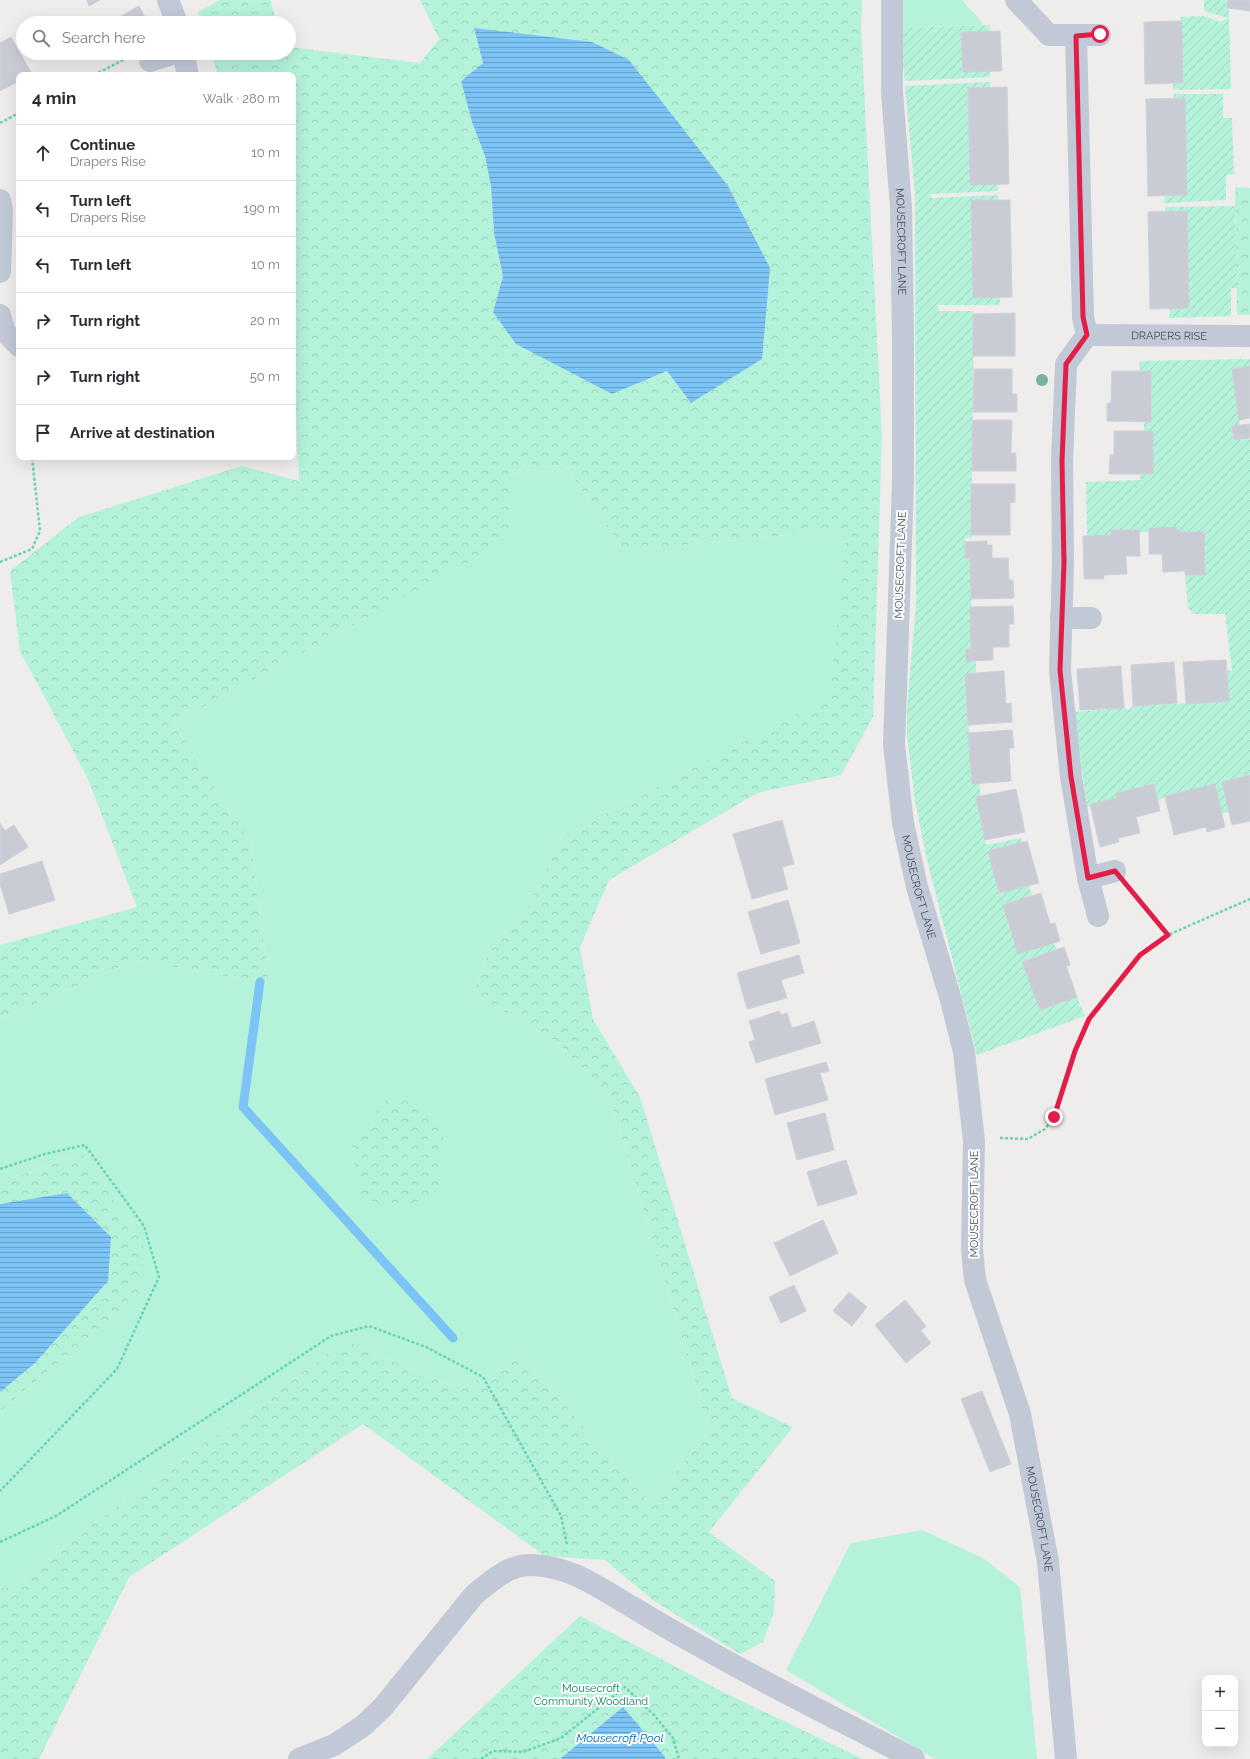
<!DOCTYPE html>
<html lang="en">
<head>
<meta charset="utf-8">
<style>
  :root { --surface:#fff; --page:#f2f2f3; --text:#2b2b33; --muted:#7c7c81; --line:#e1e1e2 }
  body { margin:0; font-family:Raleway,sans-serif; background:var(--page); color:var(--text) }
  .controls { position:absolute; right:12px; bottom:12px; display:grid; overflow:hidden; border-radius:8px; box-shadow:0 4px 16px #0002 }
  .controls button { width:36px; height:36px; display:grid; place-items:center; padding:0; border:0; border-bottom:1px solid var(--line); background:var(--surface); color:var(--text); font:20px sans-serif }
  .stop { position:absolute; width:12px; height:12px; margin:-9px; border:3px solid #e11d48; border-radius:50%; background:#fff }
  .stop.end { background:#e11d48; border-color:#fff; box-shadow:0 1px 4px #0008 }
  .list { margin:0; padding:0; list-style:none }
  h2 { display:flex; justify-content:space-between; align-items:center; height:52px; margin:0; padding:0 16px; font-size:17px }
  h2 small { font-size:13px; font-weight:400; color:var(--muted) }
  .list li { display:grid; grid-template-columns:26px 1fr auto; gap:12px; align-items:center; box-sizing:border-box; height:56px; padding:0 16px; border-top:1px solid var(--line) }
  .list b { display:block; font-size:15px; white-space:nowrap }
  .list p { margin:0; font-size:13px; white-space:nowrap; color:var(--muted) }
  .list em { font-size:13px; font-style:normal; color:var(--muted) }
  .icon { flex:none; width:22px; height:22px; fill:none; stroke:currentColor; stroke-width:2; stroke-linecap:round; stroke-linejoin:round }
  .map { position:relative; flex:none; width:1250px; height:1759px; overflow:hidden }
  .search { position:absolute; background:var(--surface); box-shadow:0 4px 16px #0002; left:16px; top:16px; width:280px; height:44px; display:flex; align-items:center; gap:10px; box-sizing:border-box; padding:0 14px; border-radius:22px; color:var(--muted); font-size:15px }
  .panel { position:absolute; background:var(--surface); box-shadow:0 4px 16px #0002; left:16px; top:72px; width:280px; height:388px; border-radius:8px }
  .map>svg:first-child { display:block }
  .grass { fill:#b4f3d9 }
  .forest { fill:url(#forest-crowns); fill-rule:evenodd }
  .garden { fill:url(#garden-furrows) }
  .water { fill:url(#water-rules) }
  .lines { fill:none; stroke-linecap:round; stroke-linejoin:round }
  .stream { stroke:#7cc4f5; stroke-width:9 }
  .building { fill:#caccd5; stroke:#cfd0d9 }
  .path { stroke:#69d4b4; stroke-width:2.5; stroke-dasharray:3 2; stroke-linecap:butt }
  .minor { stroke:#c1c8d6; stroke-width:22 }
  .tree { fill:#73b29e }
  .route { stroke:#e11d48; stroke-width:5 }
  .labels { text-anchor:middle; stroke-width:4; stroke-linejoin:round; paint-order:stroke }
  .street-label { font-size:11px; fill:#434b5b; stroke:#fff }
  .park-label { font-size:11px; fill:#0d835f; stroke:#fff }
  .water-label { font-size:12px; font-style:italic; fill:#0069b1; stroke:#fff }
</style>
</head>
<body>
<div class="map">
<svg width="1250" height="1759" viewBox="0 0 1250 1759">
  <defs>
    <pattern id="forest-crowns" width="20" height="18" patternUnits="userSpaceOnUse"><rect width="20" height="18" fill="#b4f3d9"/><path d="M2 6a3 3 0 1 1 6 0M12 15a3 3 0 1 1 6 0" fill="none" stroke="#9cd2bc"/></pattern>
    <pattern id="garden-furrows" width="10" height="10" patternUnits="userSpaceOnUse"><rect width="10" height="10" fill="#b4f3d9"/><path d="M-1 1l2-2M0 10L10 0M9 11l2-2" fill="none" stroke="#9cd2bc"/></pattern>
    <pattern id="water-rules" width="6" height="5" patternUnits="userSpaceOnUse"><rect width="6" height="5" fill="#7cc4f5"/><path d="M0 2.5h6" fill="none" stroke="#67a1c9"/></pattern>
  </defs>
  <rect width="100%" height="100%" fill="#efecec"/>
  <g class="grass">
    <path d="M901 0H962L980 20 983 25 899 28Z"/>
    <path d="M564 464 624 551 847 529 831 697 562 836 530 903 489 953 473 994 556 1041 609 1096 710 1431 650 1504 523 1357 459 1389 346 1341 85 1530 14 1587 0 1588V1411L142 1293 82 1154 0 1182V1019L136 960 243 979 268 978 251 843 174 723 510 539 506 474Z"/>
    <path d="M922 1530 983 1558 1020 1587 1037 1759H935L786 1670 851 1543Z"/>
  </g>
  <g class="forest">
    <path d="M220 0H270L277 23H202L198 12Z"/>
    <path d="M420 0H862L861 29 882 436 873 717 841 775 757 793 609 880 580 947 593 1019 640 1097 732 1398 793 1427 709 1532 775 1581 774 1612 763 1642 740 1654 654 1601 605 1560 545 1556 363 1424 129 1577 39 1759H0V1588L14 1587 85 1530 346 1341 459 1389 523 1357 650 1504 710 1431 609 1096 556 1041 473 994 489 953 530 903 562 836 830 697 847 529 624 551 564 464 507 474 511 539 174 723 251 843 268 978 243 979 136 960 0 1019V945L137 907 88 779 20 651 10 571 79 517 242 466 299 481 293 351V75H218L211 53H289V47L420 63 439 39ZM474 28 667 371 612 394 493 312 503 276 494 233 491 186 485 156 472 122 461 81 483 63Z"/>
    <path d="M1235 187 1250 188V315H1237Z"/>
    <path d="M391 1095 441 1116 443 1142 439 1190 419 1202 386 1208 359 1194 352 1141Z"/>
    <path d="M82 1154 143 1243 142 1293 0 1411V1392L35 1363 67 1193 0 1204V1182Z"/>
    <path d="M580 1616 727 1694 863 1759H427Z"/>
  </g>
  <g class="garden">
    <path d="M1204 0H1228L1229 18 1231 89 1173 90V84L1183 83 1182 21 1180 17 1203 16 1221 22 1228 18 1204 11Z"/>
    <path d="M990 25 989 31 961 33 963 72 990 71V77L905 81 899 28Z"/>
    <path d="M990 82V87L968 88 970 185 998 184V191L930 194 931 198 998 195V200L971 201 973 297H1000V305H938V311H973V314C974 387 972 461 971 535L972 538H965V557L970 558 971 599 972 607 970 608 971 649H966V661H976V673L965 674 972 783H979L981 796 976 797 986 845 1021 838 1022 842 988 851 999 893 1029 885 1032 896 1003 905 1018 953 1054 942 1057 950 1022 963 1040 1010 1077 997 1085 1016 977 1055 927 860 915 801 907 736V708L916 604 915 195 905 86Z"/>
    <path d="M1174 94H1223V118H1232L1234 174 1226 175V200L1164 203 1165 196 1185 98H1173Z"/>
    <path d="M1235 206 1237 288H1231V316L1169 318 1170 309 1189 308 1187 212H1165V207Z"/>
    <path d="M1250 359V366L1232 369 1240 425 1232 427 1234 440 1250 439V775L1222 782 1229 812 1222 813 1165 796 1158 801 1154 784 1116 793 1117 798 1090 804 1091 806 1087 807 1074 712 1124 708 1128 710 1133 706 1229 701 1227 671 1232 670 1225 614H1194L1188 608 1185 575H1205L1204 532H1177L1176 527 1149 528V532H1139V530H1111V535L1087 536 1086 482 1141 480 1140 474 1153 431H1144V422H1151V371H1140L1139 361Z"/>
  </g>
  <g class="water">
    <path d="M474 28 592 42 629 60 728 186 770 268 762 359 691 403 667 371 612 394 516 344 493 312 503 276 494 233 491 186 485 156 472 122 461 81 483 63Z"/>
    <path d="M67 1193 111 1237 108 1281 35 1363 0 1392V1204Z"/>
    <path d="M623 1707 665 1757V1759H560Z"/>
  </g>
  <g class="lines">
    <path class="stream" d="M260 982 243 1107 453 1338"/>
  </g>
  <g class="building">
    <path d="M87 0H100L89 6Z"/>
    <path d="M1228 0H1250V11L1227 8Z"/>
    <path d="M139 6 148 23H109Z"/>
    <path d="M1182 21 1183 83 1145 84 1144 22Z"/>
    <path d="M1000 31 1002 71 963 72 961 32Z"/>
    <path d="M11 37 32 74 19 75V81L0 91V43Z"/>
    <path d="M1007 87 1009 184 970 185 968 88Z"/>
    <path d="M1185 98 1187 195 1148 196 1146 99Z"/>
    <path d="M971 200H1010L1012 297 973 298Z"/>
    <path d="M1187 211 1189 308 1150 309 1148 212Z"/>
    <path d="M1015 313V356H973V314Z"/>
    <path d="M1250 366V418L1239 420 1232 369Z"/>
    <path d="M974 369H1012V394H1017V412H973Z"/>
    <path d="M1112 371H1151V422L1107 421V403H1111Z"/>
    <path d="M972 420H1012L1011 453H1016V471H972Z"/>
    <path d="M1250 424V438L1234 440 1232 426Z"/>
    <path d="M1114 431H1153V474H1109L1110 455H1114Z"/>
    <path d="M971 484H1015V502L1010 503V535H971Z"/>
    <path d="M1177 527V532H1204L1205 575H1185V571L1163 572 1162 554H1149V528Z"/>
    <path d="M1111 530H1139L1140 556H1126L1127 574 1104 575V579H1084L1083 536 1111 535Z"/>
    <path d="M987 541V545H992V558H1008L1009 580H1013L1014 598 971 599 970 558H965V542Z"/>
    <path d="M1013 606 1014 624H1009V647H993V660L966 661V649H971L970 607Z"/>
    <path d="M1226 660 1229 701 1186 704 1183 662Z"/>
    <path d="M1174 662 1177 703 1133 706 1131 665Z"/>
    <path d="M1121 666 1124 708 1080 710 1077 669Z"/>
    <path d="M1004 671 1006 704 1011 703 1012 722 968 725 965 674Z"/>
    <path d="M1012 730 1014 748H1009L1011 781 972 784 968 733Z"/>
    <path d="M1250 775V821L1232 825 1222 782Z"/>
    <path d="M1154 784 1160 811 1136 817 1140 833 1118 838 1119 842 1100 847 1090 804 1117 798 1116 793Z"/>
    <path d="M1215 784 1225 827 1207 832 1206 827 1174 835 1165 796Z"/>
    <path d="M1016 789 1025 832 985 840 976 797Z"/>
    <path d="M782 820 794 864 782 867 788 889 752 899 733 834Z"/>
    <path d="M0 823 5 831 14 825 28 847 0 865Z"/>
    <path d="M1027 841 1039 883 999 893 988 851Z"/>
    <path d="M42 861 55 900 9 914 0 884V874Z"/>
    <path d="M1041 893 1050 924 1055 923 1060 941 1018 954 1003 905Z"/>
    <path d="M788 900 800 943 761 954 748 912Z"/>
    <path d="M1064 947 1070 965 1066 966 1077 997 1040 1010 1022 962Z"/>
    <path d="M799 955 804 973 781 980 787 998 747 1009 737 973Z"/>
    <path d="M779 1011 781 1015 787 1013 792 1028 814 1021 821 1043 756 1063 749 1042 755 1040 749 1021Z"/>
    <path d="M826 1062 829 1071 820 1073 828 1100 775 1115 765 1079Z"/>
    <path d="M825 1113 834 1150 797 1160 787 1123Z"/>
    <path d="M846 1160 857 1194 818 1206 807 1172Z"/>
    <path d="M823 1220 838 1253 790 1276 774 1243Z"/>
    <path d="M794 1285 806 1311 781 1323 769 1297Z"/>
    <path d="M849 1292 867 1307 852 1326 833 1311Z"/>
    <path d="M905 1300 926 1326 921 1331 931 1343 906 1363 875 1325Z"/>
    <path d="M982 1391 1011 1464 990 1472 961 1399Z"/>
  </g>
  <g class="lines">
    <g class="path">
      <path d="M94 75 123 60"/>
      <path d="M0 123 19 113"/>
      <path d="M0 562 32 549 40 531 32 457"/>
      <path d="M1132 891 1168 935"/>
      <path d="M1000 1138 1028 1139 1045 1129 1054 1117 1075 1051 1089 1019 1140 955 1168 935 1250 899"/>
      <path d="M0 1169 45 1154 85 1145 144 1226 159 1277 117 1369 0 1491"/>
      <path d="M0 1542 56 1516 331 1336 369 1326 426 1347 483 1377 561 1516 567 1545"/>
      <path d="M481 1759 493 1751 523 1752 561 1738 625 1687 654 1715 673 1738 679 1759"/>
    </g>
    <g class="minor">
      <path d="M168 0 177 23"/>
      <path id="s1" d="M892 0V92L901 207 903 334V483L894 745 903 823 917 887 951 1000 964 1052 974 1141 972 1249 975 1280 1020 1414 1048 1562 1066 1759"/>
      <path d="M1016 0 1049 35H1100"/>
      <path d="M1076 36 1083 317 1087 335 1066 364 1062 461 1063 563 1060 670 1071 777 1088 878 1098 916"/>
      <path d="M183 53 188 75"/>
      <path d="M150 61 175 53"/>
      <path d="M0 200 2 210 0 272"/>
      <path d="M0 315 5 332 19 346"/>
      <path id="s2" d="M1087 335 1250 336"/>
      <path d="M1061 618H1091"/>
      <path d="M1088 878 1115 871"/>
      <path d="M299 1759 334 1745 363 1726 383 1707 474 1595C491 1581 509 1564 532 1565 571 1566 601 1589 634 1608 657 1622 681 1636 705 1649 773 1688 844 1722 914 1759"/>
    </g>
  </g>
  <circle class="tree" cx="1042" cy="380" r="6"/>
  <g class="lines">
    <path class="route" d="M1054 1117 1075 1051 1089 1019 1140 955 1168 935 1115 871 1088 878 1071 777 1060 670 1064 563 1062 461 1066 364 1087 335 1083 317 1076 36 1100 34"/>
  </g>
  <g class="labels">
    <g class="street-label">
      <text dy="4" stroke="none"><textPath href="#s1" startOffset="242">MOUSECROFT LANE</textPath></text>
      <text dy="4" stroke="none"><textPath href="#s2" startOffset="82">DRAPERS RISE</textPath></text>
      <text transform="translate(900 565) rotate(-88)" y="4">MOUSECROFT LANE</text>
      <text dy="4" stroke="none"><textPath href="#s1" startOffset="890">MOUSECROFT LANE</textPath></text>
      <text transform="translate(974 1204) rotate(-90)" y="4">MOUSECROFT LANE</text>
      <text dy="4" stroke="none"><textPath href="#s1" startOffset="1538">MOUSECROFT LANE</textPath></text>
    </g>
    <g class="park-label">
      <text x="591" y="1692">Mousecroft<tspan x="591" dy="13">Community Woodland</tspan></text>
    </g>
    <g class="water-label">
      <text x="620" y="1742">Mousecroft Pool</text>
    </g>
  </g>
</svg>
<div class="controls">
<button>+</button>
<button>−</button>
</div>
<div class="stop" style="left:1100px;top:34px"></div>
<div class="stop end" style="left:1054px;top:1117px"></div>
<div class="search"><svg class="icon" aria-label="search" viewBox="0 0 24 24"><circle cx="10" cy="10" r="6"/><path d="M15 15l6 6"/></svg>Search here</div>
<section class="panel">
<h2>4 min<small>Walk · 280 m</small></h2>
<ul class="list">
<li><svg class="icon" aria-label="ahead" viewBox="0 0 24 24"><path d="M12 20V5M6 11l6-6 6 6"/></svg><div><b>Continue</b><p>Drapers Rise</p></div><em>10 m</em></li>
<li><svg class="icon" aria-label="left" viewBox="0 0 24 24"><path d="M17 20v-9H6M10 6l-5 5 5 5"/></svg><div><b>Turn left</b><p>Drapers Rise</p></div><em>190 m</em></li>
<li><svg class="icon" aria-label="left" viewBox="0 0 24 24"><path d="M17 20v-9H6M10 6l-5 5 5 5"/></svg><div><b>Turn left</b></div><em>10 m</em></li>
<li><svg class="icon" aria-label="right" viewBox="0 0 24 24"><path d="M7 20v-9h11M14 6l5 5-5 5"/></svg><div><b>Turn right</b></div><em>20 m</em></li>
<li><svg class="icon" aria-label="right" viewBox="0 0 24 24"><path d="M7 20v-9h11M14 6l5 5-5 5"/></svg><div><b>Turn right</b></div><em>50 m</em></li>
<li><svg class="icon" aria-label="arrive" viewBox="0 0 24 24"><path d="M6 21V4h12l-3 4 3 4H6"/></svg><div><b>Arrive at destination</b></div></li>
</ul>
</section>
</div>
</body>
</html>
